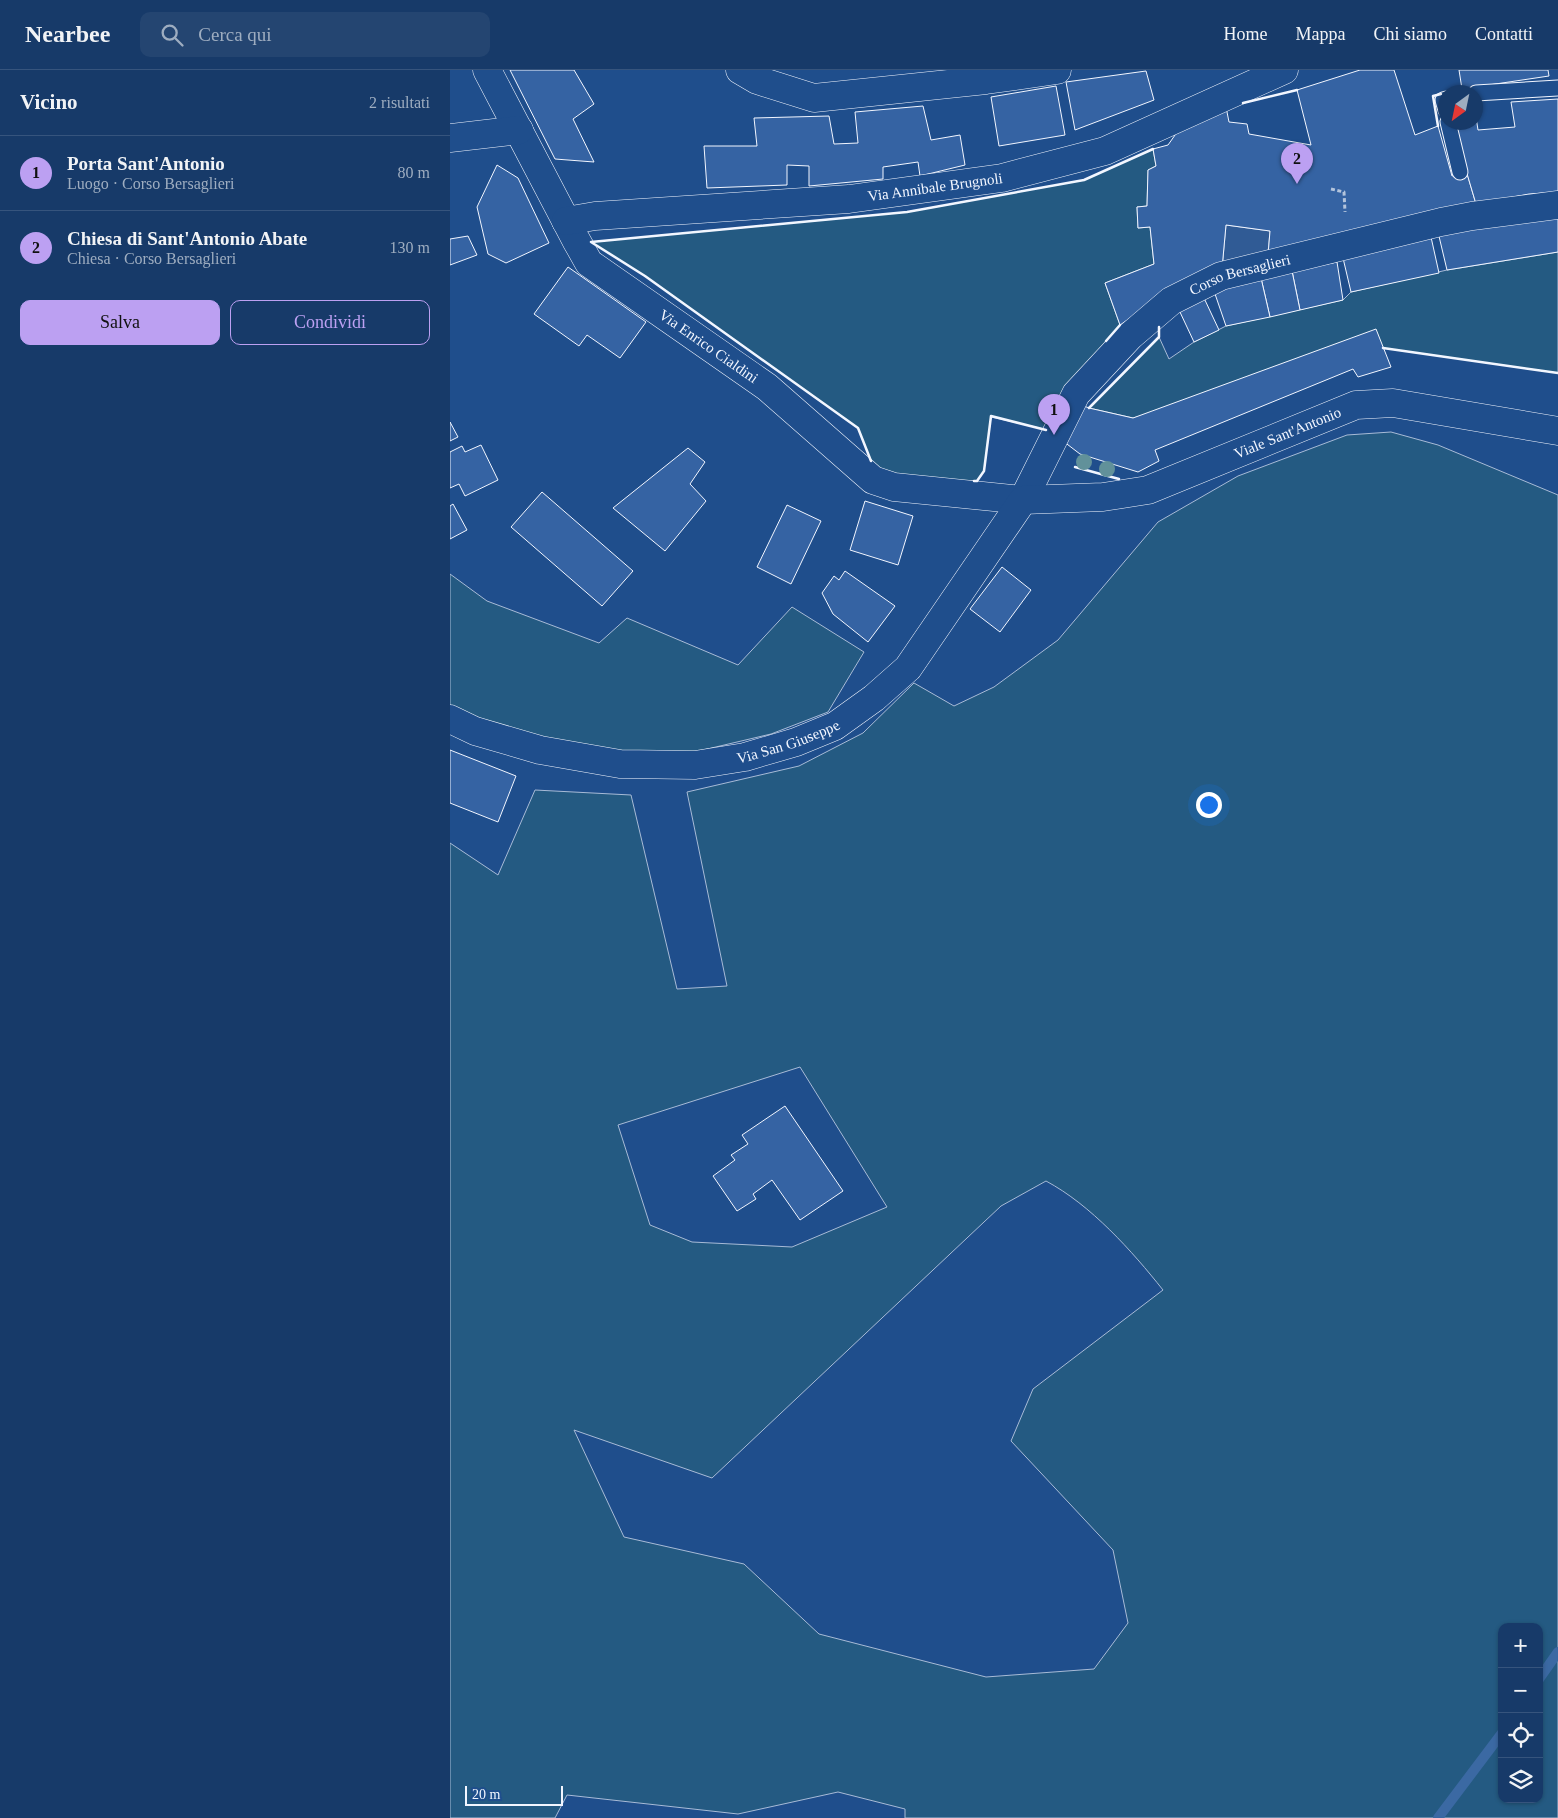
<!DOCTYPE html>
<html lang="it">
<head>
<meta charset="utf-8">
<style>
  :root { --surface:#173a69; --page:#244571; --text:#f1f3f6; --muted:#9eadc0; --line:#36547d; --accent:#bca0f2 }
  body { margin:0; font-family:Georgia,serif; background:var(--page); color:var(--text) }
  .controls { position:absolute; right:15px; bottom:15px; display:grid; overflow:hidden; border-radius:10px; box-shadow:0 1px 4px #0004 }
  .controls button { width:45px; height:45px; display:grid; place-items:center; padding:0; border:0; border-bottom:1px solid var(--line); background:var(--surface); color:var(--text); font:25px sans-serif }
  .compass { position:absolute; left:988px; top:15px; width:45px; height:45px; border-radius:50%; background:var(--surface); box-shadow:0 1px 4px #0004; rotate:213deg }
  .scale { position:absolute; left:15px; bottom:12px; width:98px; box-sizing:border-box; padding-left:5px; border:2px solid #f2f6ff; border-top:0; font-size:14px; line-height:18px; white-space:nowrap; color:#f2f6ff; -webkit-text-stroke:4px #1f4e8c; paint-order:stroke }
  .you { position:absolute; left:758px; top:734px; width:18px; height:18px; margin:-12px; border:4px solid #fff; border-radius:50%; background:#1a73e8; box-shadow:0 0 0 8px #1a73e833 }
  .badge { display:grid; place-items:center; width:32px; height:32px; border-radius:50%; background:var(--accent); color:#111; font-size:16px; font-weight:700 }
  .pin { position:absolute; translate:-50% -41px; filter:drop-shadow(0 1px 2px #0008) }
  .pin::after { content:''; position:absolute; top:26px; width:18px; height:15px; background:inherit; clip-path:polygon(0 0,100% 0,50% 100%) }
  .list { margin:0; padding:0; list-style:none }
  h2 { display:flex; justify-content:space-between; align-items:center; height:65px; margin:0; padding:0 20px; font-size:21px }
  h2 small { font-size:16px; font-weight:400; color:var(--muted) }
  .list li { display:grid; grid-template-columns:32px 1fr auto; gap:15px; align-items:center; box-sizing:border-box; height:75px; padding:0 20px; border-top:1px solid var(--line) }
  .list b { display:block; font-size:19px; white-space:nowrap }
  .list p { margin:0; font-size:16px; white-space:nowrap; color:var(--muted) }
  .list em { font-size:16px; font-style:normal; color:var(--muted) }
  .actions { display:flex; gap:10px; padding:15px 20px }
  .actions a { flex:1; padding:11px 0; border:1px solid var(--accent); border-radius:10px; text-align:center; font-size:18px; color:var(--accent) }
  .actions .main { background:var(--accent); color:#111 }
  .icon { flex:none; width:28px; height:28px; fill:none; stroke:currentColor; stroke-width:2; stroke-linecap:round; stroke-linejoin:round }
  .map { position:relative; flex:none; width:1108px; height:1748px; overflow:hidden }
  header { display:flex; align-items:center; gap:30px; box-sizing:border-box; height:70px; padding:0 25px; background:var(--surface); border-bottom:1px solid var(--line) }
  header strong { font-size:24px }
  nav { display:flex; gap:28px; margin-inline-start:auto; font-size:18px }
  .search { width:350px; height:45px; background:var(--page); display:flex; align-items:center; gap:12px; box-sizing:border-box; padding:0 18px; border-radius:10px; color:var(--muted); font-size:19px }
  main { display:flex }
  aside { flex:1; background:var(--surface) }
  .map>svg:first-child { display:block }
  .green { fill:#245a82; stroke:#a8bbd7; fill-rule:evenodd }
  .parking { fill:#305b95; stroke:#a8bbd7 }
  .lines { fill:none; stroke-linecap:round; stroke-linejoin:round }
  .stream { stroke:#3b69a3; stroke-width:10 }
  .building { fill:#3563a3; stroke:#f2f6ff }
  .lane-casing { stroke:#f2f6ff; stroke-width:17 }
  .street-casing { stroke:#f2f6ff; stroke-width:29 }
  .secondary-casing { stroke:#f2f6ff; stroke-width:29 }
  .path { stroke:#b3c4dc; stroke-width:3; stroke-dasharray:4 2.5; stroke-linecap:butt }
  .lane { stroke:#1f4e8c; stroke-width:15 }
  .street { stroke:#1f4e8c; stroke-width:28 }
  .secondary { stroke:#1f4e8c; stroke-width:28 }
  .wall { stroke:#f2f6ff; stroke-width:2.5 }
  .tree { fill:#61919a }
  .labels { text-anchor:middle; stroke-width:4; stroke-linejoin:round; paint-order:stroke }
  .street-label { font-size:15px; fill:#f2f6ff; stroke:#1f4e8c }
</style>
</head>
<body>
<header>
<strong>Nearbee</strong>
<div class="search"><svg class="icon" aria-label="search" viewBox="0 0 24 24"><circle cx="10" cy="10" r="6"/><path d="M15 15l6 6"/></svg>Cerca qui</div>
<nav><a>Home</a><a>Mappa</a><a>Chi siamo</a><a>Contatti</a></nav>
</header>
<main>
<aside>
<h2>Vicino<small>2 risultati</small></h2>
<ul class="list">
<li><span class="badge">1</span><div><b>Porta Sant'Antonio</b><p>Luogo · Corso Bersaglieri</p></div><em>80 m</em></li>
<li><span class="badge">2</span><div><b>Chiesa di Sant'Antonio Abate</b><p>Chiesa · Corso Bersaglieri</p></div><em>130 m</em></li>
</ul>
<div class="actions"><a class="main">Salva</a><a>Condividi</a></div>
</aside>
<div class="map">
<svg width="1108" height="1748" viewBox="0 0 1108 1748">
  <rect width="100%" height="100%" fill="#1f4e8c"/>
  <g class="green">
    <path d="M703 79 706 96 698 100 697 136 687 137 688 158 700 157 704 194 655 213 670 255 647 283 594 359 541 347 534 401 527 411 437 409 426 404 408 358 195 206 141 172 457 142 634 110Z"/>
    <path d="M1108 182V303L933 278 683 348 639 338 709 267 719 289 744 272 776 256 893 230 901 222 997 200Z"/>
    <path d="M941 362 988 375 1108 425V1748H455V1739L388 1722 288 1744 117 1725 105 1748H0V773L48 805 85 720 181 725 227 919 277 916 237 722 349 696 413 663 464 613 504 636 544 617 608 570 708 452 788 406 897 365ZM350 997 437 1137 342 1177 242 1172 200 1155 168 1055ZM596 1111C641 1135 682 1181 713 1220L583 1319 561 1371 663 1480 678 1553 644 1599 536 1607 369 1564 294 1494 174 1467 124 1360 262 1408 551 1136ZM1052 1557H1089V1729H1052Z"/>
    <path d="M0 504 37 531 149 573 177 548 288 595 342 537 414 582 378 642 321 664 236 684H162L72 664 0 637Z"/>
  </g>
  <path class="parking" d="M776 155 820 161 817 194 772 199Z"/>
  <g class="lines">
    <g class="stream">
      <path d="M1089 1609 1108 1582"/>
      <path d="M988 1748 1052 1663"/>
    </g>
  </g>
  <g class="building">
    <path d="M60 0H124L144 34 123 49 144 92 105 89Z"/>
    <path d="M910 0H944L965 65 988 56 1002 106 1016 100 1026 134 818 185 820 161 776 155 772 199 714 225 670 255 655 213 704 194 700 157 688 158 687 137 697 136 698 100 706 96 703 79 718 75 730 58 776 37 779 52 797 54 799 64 861 75 847 20Z"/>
    <path d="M1009 0H1098L1099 6 1012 19Z"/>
    <path d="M696 1 704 30 625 60 616 12Z"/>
    <path d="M606 16 615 65 549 76 541 27Z"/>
    <path d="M1108 29V122L1079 124 1026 134 1010 80 1005 52H1026V47L1028 60 1065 57 1061 32Z"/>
    <path d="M473 36 481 70 510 65 515 95 470 106 468 92 433 97V109L359 116V96L337 95V115L257 118 254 76H307L304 48 379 46 384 74 408 73 405 42Z"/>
    <path d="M47 95 68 108 99 173 56 193 38 184 27 137Z"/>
    <path d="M1108 142V182L997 200 988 162Z"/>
    <path d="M18 166 27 185 0 195V169Z"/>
    <path d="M981 167 989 203 901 222 893 188Z"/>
    <path d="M887 192 893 230 850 240 842 201Z"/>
    <path d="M118 197 196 252 170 288 137 265 129 276 84 244Z"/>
    <path d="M842 201 850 240 820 247 811 208Z"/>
    <path d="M811 208 820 247 776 256 764 221Z"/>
    <path d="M754 228 769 260 744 272 729 240Z"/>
    <path d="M926 259 941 297 908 307 903 299 705 380 709 391 688 402 630 384 609 368 624 332 639 338 683 348Z"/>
    <path d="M0 352 8 367 0 371Z"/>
    <path d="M31 375 48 410 15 426 9 414 0 418V382L12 376 15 382Z"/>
    <path d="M238 378 255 392 240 414 256 431 215 481 163 438Z"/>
    <path d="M92 422 183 501 152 536 61 457Z"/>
    <path d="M415 431 463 446 448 495 400 480Z"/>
    <path d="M3 434 17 460 0 469V436Z"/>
    <path d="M337 435 371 451 341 514 307 497Z"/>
    <path d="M552 497 581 520 550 562 520 539Z"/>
    <path d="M395 501 445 536 418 572 383 544 372 523 384 506 389 510Z"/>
    <path d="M0 680 66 706 48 752 0 733Z"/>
    <path d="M335 1036 393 1121 350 1150 322 1110 303 1124 306 1129 287 1141 263 1106 285 1090 281 1085 298 1074 292 1065Z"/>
  </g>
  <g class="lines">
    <g class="lane-casing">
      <g id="lane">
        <path d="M1026 23 1108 18"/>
        <path d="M996 29 993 30 996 40"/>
        <path d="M998 52 1010 102"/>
      </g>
    </g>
    <g class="street-casing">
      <g id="street">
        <path id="s1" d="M37 0 126 170 139 193 317 317 423 410 444 417 573 430 626 324 680 266 721 231 771 206 991 152 1022 146 1108 135"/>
        <path d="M0 68 69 60"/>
        <path id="s2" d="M116 151 145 146 399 129 552 108 655 81 834 0"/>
      </g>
    </g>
    <g class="secondary-casing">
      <g id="secondary">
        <path d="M290 0 307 10 364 28 536 10 607 0"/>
        <path id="s3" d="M0 649 25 661 90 680 170 694 245 695 295 687 346 672 385 656 424 628 458 598 573 430 653 427 698 420 906 335 943 333 1108 361"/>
      </g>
    </g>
    <path class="path" d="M881 119 894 122 895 142"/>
    <use href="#lane" class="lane"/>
    <use href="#street" class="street"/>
    <use href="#secondary" class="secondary"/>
    <g class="wall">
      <path d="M997 22 1012 19"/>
      <path d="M793 33 847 20"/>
      <path d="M988 56 983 26 991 24"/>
      <path d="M656 271 670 255"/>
      <path d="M933 278 1108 303"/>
      <path d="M639 338 709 267V257"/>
      <path d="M421 391 408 358 195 206 141 172 457 142 634 110 703 79"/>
      <path d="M625 397 669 409"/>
      <path d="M524 411H527L534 401 541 346 596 360"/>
    </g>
  </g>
  <g class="tree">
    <circle cx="634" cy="392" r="8"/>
    <circle cx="657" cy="399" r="8"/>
  </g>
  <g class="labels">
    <g class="street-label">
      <text dy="5" stroke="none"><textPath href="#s2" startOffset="371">Via Annibale Brugnoli</textPath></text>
      <text dy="5" stroke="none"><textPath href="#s1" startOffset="1054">Corso Bersaglieri</textPath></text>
      <text dy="5" stroke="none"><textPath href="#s1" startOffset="364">Via Enrico Cialdini</textPath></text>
      <text dy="5" stroke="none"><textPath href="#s3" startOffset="971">Viale Sant'Antonio</textPath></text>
      <text dy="5" stroke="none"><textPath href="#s3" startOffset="348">Via San Giuseppe</textPath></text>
    </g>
  </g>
</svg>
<div class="controls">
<button>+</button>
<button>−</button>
<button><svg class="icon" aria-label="locate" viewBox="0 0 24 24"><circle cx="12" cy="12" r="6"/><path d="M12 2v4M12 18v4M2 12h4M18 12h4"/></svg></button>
<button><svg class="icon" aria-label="layers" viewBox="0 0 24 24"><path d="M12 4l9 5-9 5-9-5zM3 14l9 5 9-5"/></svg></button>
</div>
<svg class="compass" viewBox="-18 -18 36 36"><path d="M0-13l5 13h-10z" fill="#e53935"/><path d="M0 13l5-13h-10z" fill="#9eadc0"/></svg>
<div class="scale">20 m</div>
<div class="you"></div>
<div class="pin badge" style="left:604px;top:365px">1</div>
<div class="pin badge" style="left:847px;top:114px">2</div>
</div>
</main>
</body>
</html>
